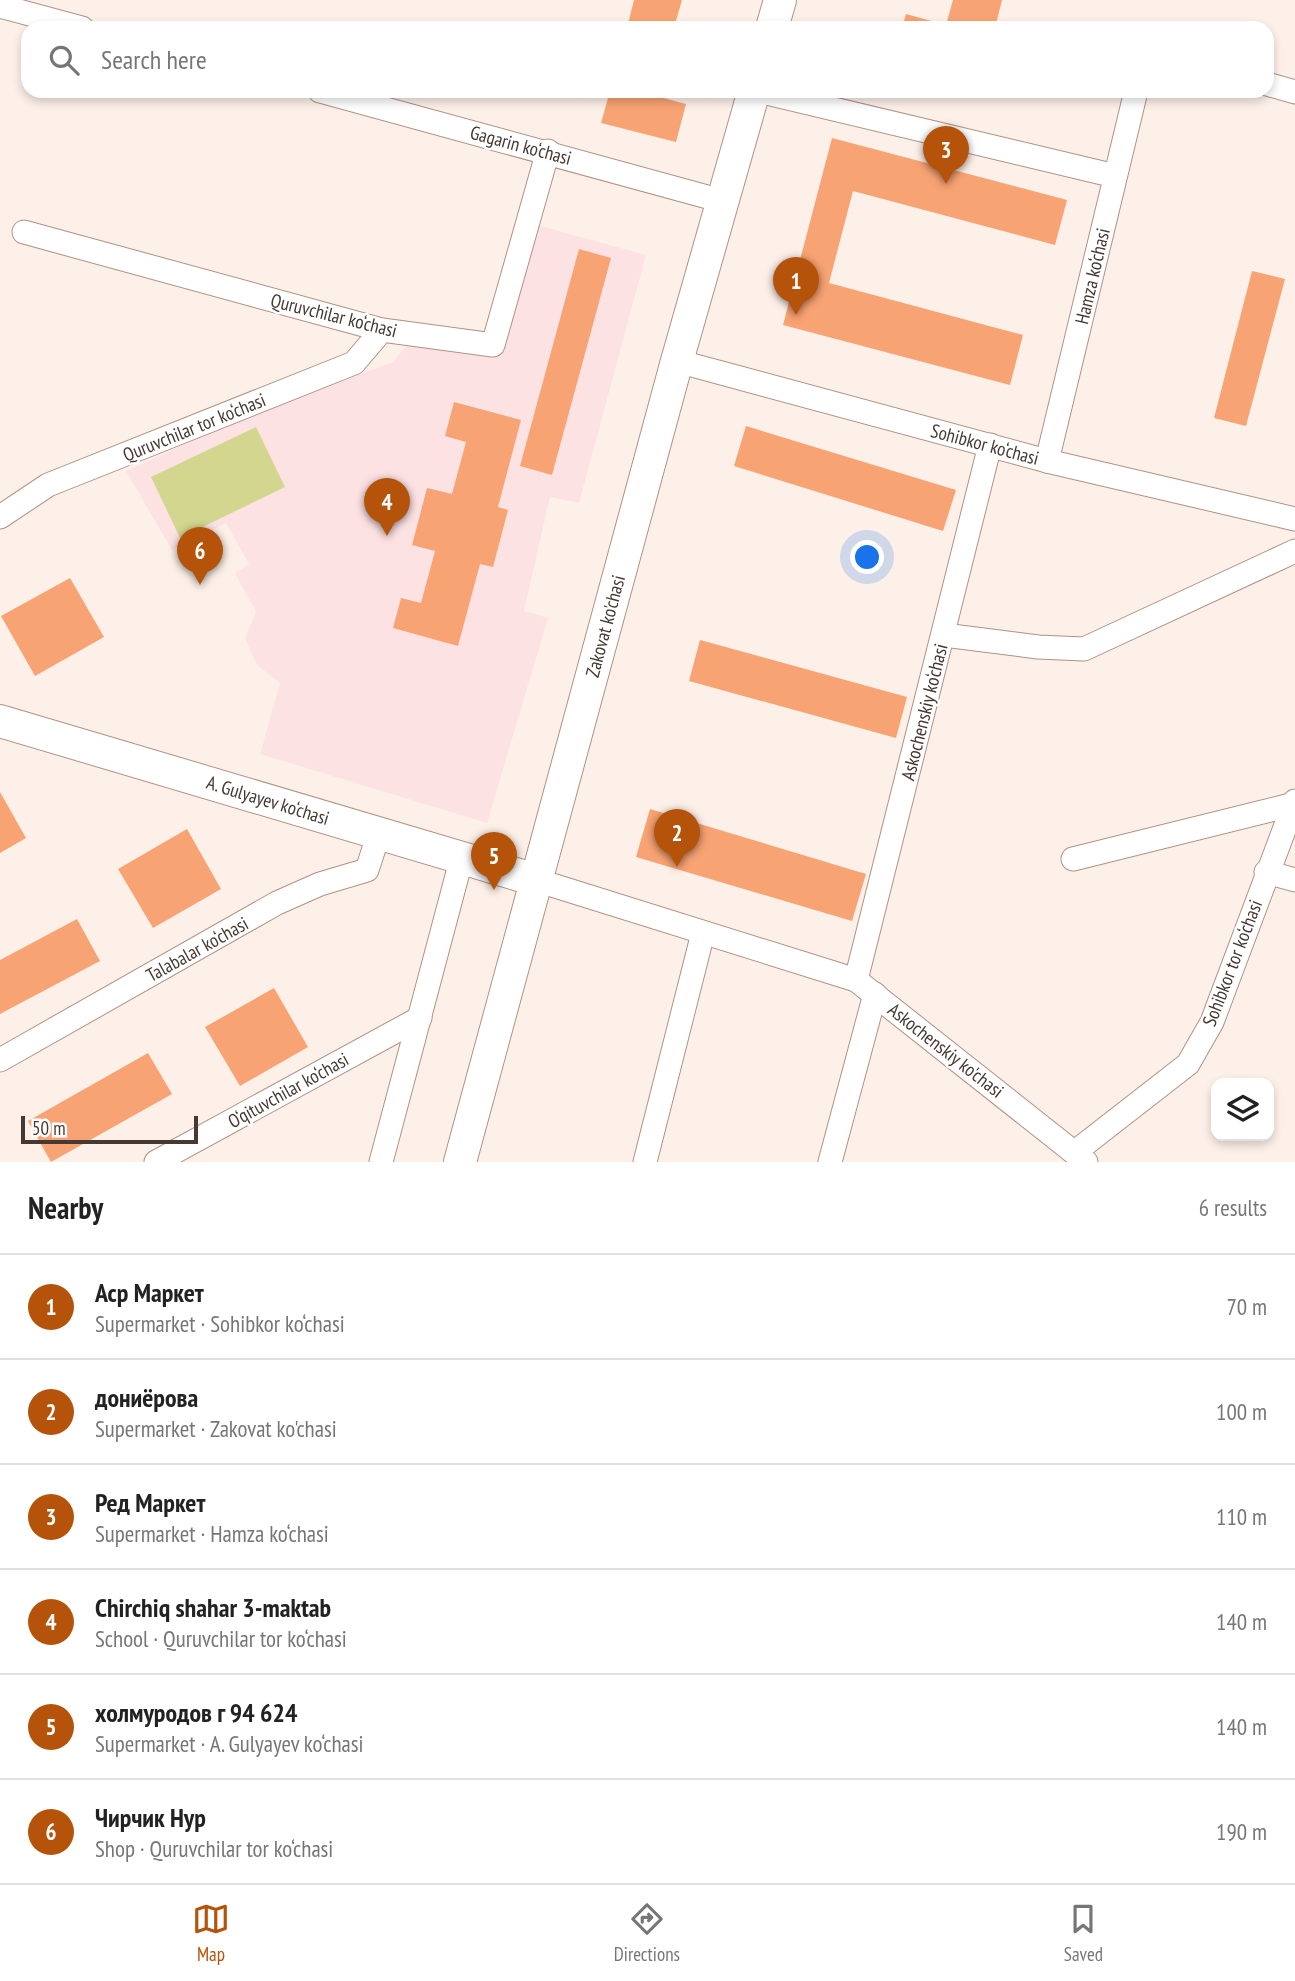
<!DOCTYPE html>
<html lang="en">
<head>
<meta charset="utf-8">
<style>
  :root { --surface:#fff; --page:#f6f6f6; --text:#222; --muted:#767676; --line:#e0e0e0; --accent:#b45309 }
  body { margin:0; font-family:"PT Sans Narrow",sans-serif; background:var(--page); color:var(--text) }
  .controls { position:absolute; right:21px; bottom:21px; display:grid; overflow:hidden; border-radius:14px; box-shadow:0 4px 10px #0003 }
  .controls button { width:63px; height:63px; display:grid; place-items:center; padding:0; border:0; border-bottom:2px solid var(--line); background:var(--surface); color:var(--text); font:35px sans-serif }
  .scale { position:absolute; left:21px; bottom:18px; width:177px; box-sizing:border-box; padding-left:7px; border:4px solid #453932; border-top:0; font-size:19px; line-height:24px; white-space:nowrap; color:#453932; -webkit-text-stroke:5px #fff; paint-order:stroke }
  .you { position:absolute; left:868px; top:558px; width:24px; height:24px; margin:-18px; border:5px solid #fff; border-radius:50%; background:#1a73e8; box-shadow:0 0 0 10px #1a73e833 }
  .badge { display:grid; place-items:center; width:46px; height:46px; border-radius:50%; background:var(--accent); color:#fff; font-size:23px; font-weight:700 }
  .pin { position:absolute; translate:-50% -58px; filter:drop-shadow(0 2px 4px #0008) }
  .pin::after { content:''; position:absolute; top:37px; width:24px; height:21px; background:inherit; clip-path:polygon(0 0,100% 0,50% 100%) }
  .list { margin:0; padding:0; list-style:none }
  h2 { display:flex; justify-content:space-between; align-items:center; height:91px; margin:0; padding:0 28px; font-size:30px }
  h2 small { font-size:23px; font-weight:400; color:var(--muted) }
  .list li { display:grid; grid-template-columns:46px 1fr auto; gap:21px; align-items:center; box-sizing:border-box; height:105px; padding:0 28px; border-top:2px solid var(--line) }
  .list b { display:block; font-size:26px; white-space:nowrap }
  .list p { margin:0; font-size:23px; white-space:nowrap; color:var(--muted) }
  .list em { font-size:23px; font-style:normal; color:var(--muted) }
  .icon { flex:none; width:38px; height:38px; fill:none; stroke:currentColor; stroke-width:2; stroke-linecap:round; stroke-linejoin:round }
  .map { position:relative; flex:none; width:1295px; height:1162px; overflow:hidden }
  .search { position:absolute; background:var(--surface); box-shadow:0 4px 10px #0003; left:21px; right:21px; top:21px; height:77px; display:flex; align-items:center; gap:18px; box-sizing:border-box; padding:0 24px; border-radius:21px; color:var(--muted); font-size:26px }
  .sheet { height:721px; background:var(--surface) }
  nav { display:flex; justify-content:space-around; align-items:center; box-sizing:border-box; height:98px; border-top:2px solid var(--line); background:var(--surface); font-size:19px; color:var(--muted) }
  nav a { display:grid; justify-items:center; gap:4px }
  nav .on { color:var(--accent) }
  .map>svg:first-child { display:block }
  .education { fill:#fde2e4 }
  .park { fill:#d3d68e }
  .building { fill:#f8a373 }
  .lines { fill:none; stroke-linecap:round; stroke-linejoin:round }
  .street-casing { stroke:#b09283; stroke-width:25 }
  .secondary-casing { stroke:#b09283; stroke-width:34 }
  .street { stroke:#fff; stroke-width:23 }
  .secondary { stroke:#fff; stroke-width:32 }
  .labels { text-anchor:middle; stroke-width:5; stroke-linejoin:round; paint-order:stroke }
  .street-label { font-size:19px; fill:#453932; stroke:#fff }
</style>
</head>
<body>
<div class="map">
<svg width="1295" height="1162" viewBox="0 0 1295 1162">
  <rect width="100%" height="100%" fill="#fdf0e9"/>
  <path class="education" d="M537 225 646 255 579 503 550 497 524 611 548 618 487 823 260 754 280 683 257 665 245 638 256 612 235 573 249 564 226 523 172 550 126 471 239 420 393 362 407 345 502 356Z"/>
  <path class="park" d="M256 427 285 487 180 538 151 477Z"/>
  <g class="building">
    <path d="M634 0H682L674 28H627Z"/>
    <path d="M953 0H1002L995 28H902L906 14 946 25Z"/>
    <path d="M610 91H657L656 96 686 104 676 142 601 123Z"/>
    <path d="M832 138 1067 200 1055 245 853 191 829 283 1023 335 1010 385 783 325Z"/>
    <path d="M579 249 611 258 552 475 520 466Z"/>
    <path d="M1252 271 1285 279 1246 426 1214 418Z"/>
    <path d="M454 402 521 420 498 507 508 510 493 567 480 564 458 646 393 628 401 598 421 603 435 551 412 545 427 488 452 494 466 442 445 436Z"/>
    <path d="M746 426 956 490 943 531 734 466Z"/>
    <path d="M70 578 104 637 35 676 1 616Z"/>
    <path d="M700 640 907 697 896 738 689 681Z"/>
    <path d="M0 792 26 838 0 853Z"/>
    <path d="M650 809 866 874 852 921 636 857Z"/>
    <path d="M187 829 221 889 153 928 118 869Z"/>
    <path d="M77 919 100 961 0 1014V960Z"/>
    <path d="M274 988 308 1047 240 1086 205 1027Z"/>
    <path d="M148 1053 172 1094 51 1162 28 1121Z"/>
  </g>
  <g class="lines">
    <g class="street-casing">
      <g id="street">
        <path d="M0 6 82 28"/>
        <path d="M1267 84 1295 92"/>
        <path d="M320 91 722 201"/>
        <path d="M758 91 1115 176"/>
        <path d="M24 232 382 330 493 345 548 151"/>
        <path d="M677 361 1047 461 1295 519"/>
        <path d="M1047 461 1136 91"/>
        <path d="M0 517 48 485 354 363 382 330"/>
        <path d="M944 635 1038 647 1084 649 1295 551"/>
        <path d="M1073 859 1295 804"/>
        <path d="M1266 872 1295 880"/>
        <path d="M536 880 856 980 1086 1162"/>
        <path d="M856 980 990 445"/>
        <path d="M0 1060 277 903 320 884 367 870 379 833"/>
        <path d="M1075 1152 1188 1064 1212 1022 1295 801"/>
        <path d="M156 1162 420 1018"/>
        <path d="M381 1162 462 857"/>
        <path d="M645 1162 703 933"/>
        <path d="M830 1162 875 994"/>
      </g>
    </g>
    <g class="secondary-casing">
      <g id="secondary">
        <path d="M772 28 780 0"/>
        <path d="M0 721 536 880"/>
        <path d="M460 1162 677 361 754 91"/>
      </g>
    </g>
    <use href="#street" class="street"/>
    <use href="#secondary" class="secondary"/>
  </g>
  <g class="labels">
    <g class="street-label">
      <text transform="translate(521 145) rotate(15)" y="7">Gagarin ko‘chasi</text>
      <text transform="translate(1092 276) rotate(-77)" y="7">Hamza ko‘chasi</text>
      <text transform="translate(334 315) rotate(14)" y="7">Quruvchilar ko‘chasi</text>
      <text transform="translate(194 427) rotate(-22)" y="7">Quruvchilar tor ko‘chasi</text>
      <text transform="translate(985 444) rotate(15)" y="7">Sohibkor ko‘chasi</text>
      <text transform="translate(605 626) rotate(-75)" y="7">Zakovat ko'chasi</text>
      <text transform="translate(924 712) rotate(-76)" y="7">Askochenskiy ko‘chasi</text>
      <text transform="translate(268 800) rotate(17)" y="7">A. Gulyayev ko‘chasi</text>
      <text transform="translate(197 949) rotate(-29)" y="7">Talabalar ko‘chasi</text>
      <text transform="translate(1232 963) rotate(-69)" y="7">Sohibkor tor ko‘chasi</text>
      <text transform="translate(946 1050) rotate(38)" y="7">Askochenskiy ko'chasi</text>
      <text transform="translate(288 1090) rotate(-29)" y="7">O‘qituvchilar ko‘chasi</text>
    </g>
  </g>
</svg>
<div class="controls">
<button><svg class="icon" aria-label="layers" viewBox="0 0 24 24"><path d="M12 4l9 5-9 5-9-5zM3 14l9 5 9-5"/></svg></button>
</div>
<div class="scale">50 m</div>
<div class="you"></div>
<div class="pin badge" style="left:796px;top:315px">1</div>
<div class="pin badge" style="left:677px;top:867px">2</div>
<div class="pin badge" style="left:946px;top:184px">3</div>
<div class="pin badge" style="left:387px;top:536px">4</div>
<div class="pin badge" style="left:494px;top:890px">5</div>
<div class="pin badge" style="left:200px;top:585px">6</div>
<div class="search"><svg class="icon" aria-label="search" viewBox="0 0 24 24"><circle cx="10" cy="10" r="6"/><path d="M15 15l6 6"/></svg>Search here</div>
</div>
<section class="sheet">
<h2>Nearby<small>6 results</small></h2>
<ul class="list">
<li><span class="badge">1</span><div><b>Аср Маркет</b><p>Supermarket · Sohibkor ko‘chasi</p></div><em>70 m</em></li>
<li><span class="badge">2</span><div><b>дониёрова</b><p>Supermarket · Zakovat ko'chasi</p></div><em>100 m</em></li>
<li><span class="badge">3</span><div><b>Ред Маркет</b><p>Supermarket · Hamza ko‘chasi</p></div><em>110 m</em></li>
<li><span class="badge">4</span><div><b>Chirchiq shahar 3-maktab</b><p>School · Quruvchilar tor ko‘chasi</p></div><em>140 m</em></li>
<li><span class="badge">5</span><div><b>холмуродов г 94 624</b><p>Supermarket · A. Gulyayev ko‘chasi</p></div><em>140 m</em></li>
<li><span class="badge">6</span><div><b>Чирчик Нур</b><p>Shop · Quruvchilar tor ko‘chasi</p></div><em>190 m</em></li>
</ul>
</section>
<nav>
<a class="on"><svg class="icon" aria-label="map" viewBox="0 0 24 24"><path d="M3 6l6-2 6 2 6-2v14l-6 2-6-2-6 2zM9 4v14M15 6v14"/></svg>Map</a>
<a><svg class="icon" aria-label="directions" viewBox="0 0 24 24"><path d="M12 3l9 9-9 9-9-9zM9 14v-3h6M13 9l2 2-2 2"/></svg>Directions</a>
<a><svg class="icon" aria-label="saved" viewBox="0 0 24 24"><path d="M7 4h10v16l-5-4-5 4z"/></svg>Saved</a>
</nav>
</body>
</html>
